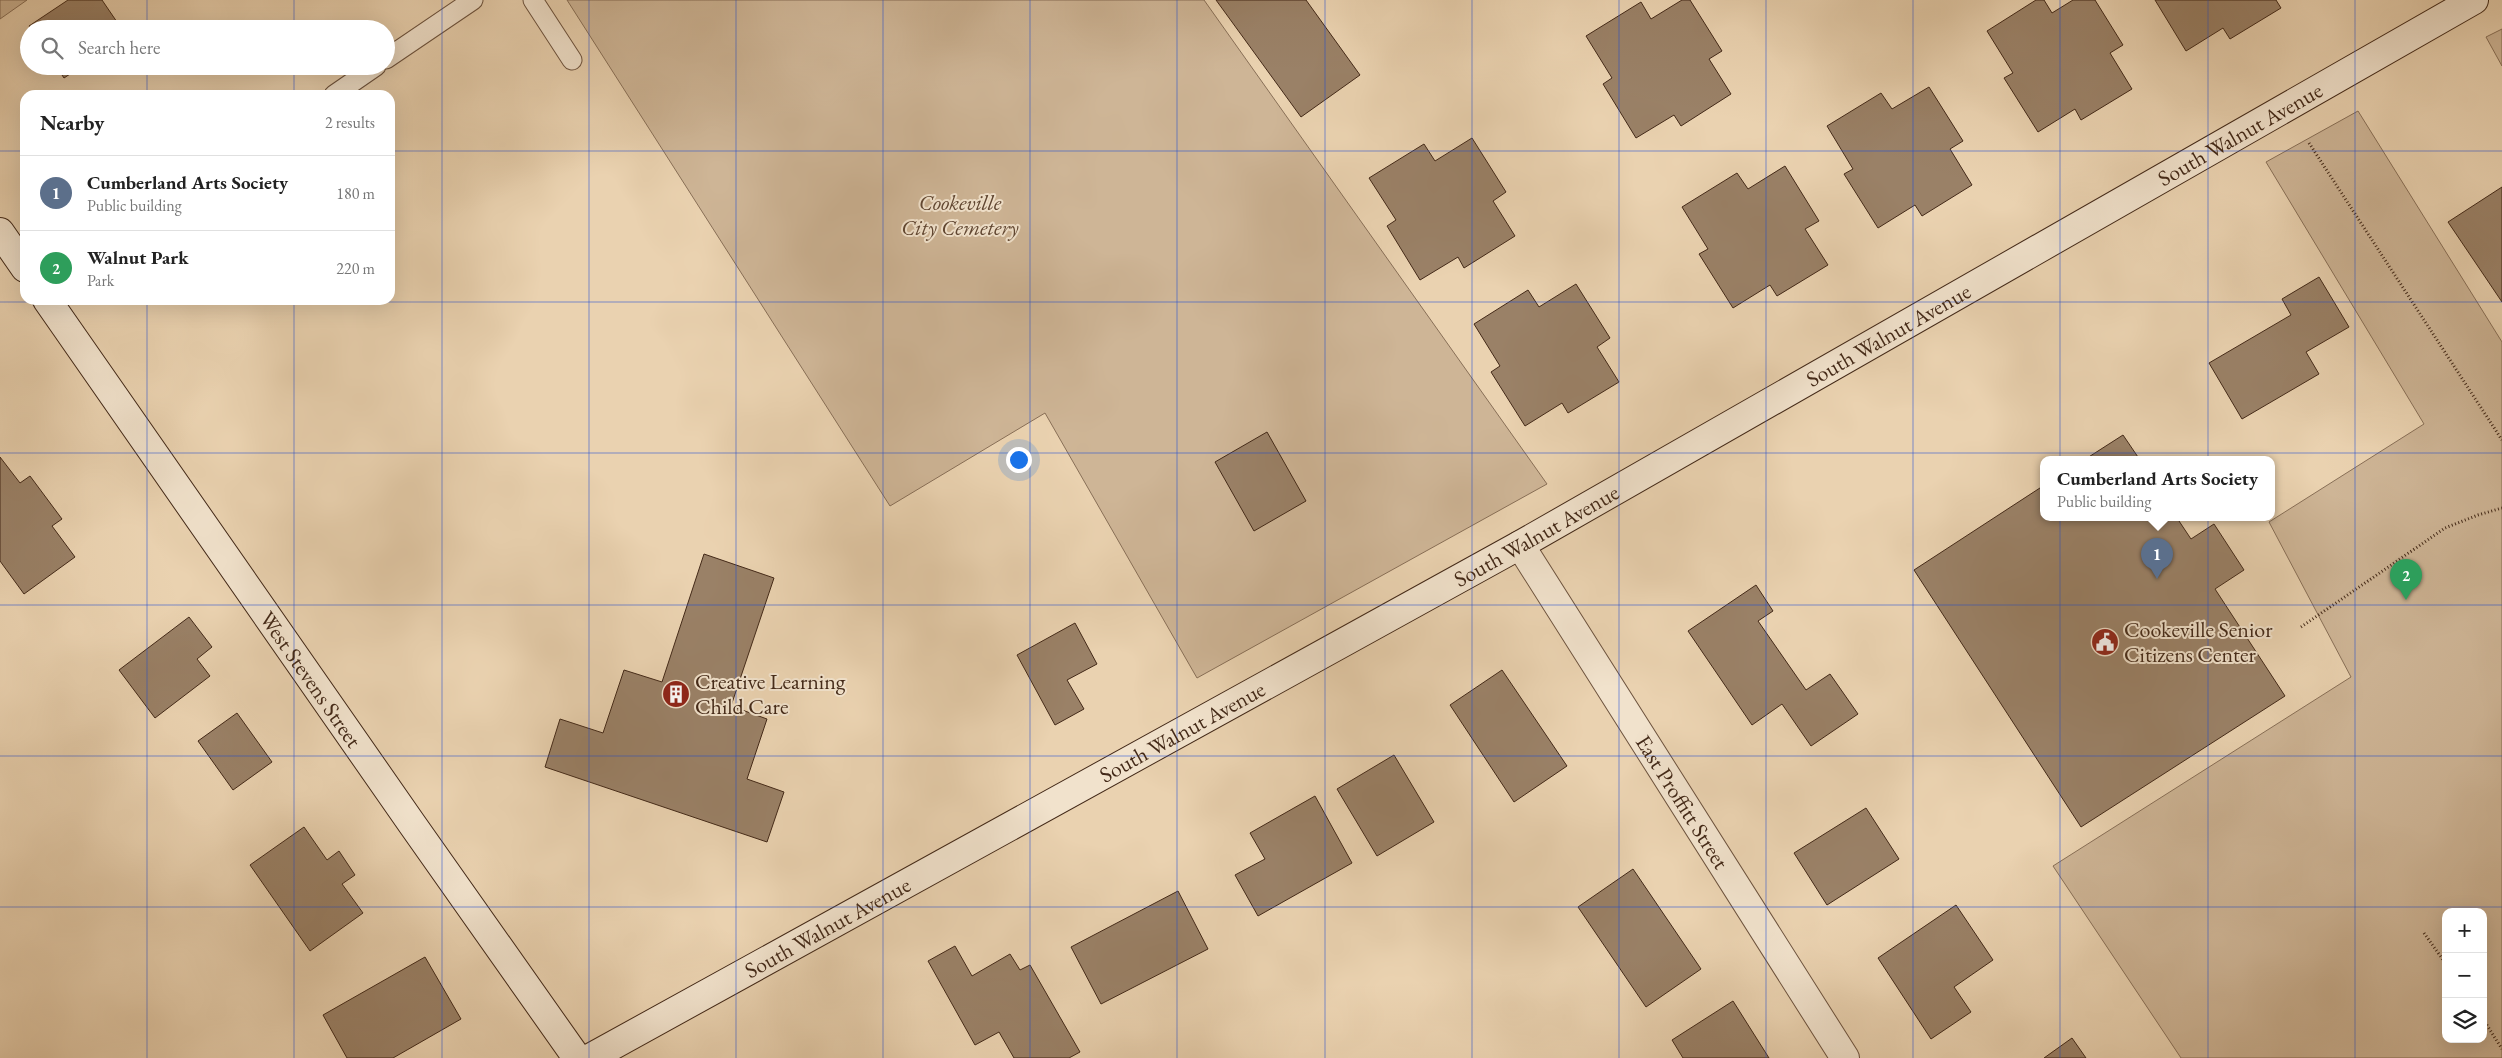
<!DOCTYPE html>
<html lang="en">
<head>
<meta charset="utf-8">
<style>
  :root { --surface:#fff; --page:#f2f2f2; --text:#222; --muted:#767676; --line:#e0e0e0; --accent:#7c3aed }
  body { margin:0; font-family:"EB Garamond",serif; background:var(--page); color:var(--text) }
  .controls { position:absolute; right:15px; bottom:15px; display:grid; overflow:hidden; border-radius:10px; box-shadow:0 5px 20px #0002 }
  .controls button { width:45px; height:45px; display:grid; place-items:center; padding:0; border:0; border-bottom:1px solid var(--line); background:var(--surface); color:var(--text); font:25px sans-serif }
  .you { position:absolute; left:1018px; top:459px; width:18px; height:18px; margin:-12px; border:4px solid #fff; border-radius:50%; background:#1a73e8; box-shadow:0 0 0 8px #1a73e833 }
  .badge { display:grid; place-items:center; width:32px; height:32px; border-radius:50%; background:var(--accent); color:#fff; font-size:16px; font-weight:700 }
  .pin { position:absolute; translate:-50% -41px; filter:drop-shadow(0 1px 2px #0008) }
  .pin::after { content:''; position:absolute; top:26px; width:18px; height:15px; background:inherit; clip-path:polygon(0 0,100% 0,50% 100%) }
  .popup { position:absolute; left:2040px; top:456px; width:235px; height:65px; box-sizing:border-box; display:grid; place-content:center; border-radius:10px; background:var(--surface); filter:drop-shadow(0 1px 4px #0005); font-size:16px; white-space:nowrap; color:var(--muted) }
  .popup b { font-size:19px; color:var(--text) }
  .popup::after { content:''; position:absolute; left:50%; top:100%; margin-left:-10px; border:10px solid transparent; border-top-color:var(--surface) }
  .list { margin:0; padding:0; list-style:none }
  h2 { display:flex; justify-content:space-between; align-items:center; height:65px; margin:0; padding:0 20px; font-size:21px }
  h2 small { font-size:16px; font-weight:400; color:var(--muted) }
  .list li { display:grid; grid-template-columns:32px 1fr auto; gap:15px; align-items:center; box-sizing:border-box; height:75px; padding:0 20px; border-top:1px solid var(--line) }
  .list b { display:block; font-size:19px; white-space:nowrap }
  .list p { margin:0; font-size:16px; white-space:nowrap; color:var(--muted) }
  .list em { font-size:16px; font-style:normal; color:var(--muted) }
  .icon { flex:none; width:28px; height:28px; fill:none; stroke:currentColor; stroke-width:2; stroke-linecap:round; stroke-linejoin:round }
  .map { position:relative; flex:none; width:2502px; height:1058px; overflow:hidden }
  .search { position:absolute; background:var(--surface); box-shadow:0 5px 20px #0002; left:20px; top:20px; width:375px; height:55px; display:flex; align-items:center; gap:12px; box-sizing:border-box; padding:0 18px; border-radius:28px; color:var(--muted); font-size:19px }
  .panel { position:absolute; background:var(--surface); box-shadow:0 5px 20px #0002; left:20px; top:90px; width:375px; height:215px; border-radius:15px }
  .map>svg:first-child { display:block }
  .green { fill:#ceb596; stroke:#886f57; fill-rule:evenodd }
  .building { fill:#9a8167; stroke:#432918 }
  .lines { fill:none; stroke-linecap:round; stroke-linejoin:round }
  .lane-casing { stroke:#6d533e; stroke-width:21 }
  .street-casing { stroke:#6d533e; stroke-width:30 }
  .secondary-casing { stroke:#432918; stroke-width:30 }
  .path { stroke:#432918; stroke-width:3; stroke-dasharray:1 2.5; stroke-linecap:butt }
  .lane { stroke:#f1e2cc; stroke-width:19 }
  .street { stroke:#f1e2cc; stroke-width:28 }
  .secondary { stroke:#f1e2cc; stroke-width:28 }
  .grid { fill:none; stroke:#1d4ed8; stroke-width:1; stroke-opacity:0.55 }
  .labels { text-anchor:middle; stroke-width:4; stroke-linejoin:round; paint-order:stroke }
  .street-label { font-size:22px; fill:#432918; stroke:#f1e2cc }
  .park-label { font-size:22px; font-style:italic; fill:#5f4531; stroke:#f1e2cc }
  .poi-label { font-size:22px; fill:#432918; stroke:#f1e2cc; text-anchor:start }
</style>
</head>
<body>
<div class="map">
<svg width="2502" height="1058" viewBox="0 0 2502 1058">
  <rect width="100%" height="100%" fill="#ead2b0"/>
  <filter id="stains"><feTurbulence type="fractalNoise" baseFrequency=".004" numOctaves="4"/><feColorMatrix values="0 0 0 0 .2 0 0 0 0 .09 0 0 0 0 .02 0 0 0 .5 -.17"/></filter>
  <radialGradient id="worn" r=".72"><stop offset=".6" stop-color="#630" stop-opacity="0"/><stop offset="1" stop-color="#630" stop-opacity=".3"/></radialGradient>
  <g class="green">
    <path d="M0 0H27L0 19Z"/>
    <path d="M567 0H1204L1547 484 1197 678 1045 413 890 506Z"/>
    <path d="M2502 29V66L2486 37Z"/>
    <path d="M2358 111 2502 342V1058H2181L2053 866 2351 677 2269 522 2424 424 2266 162ZM2446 912H2483V1039H2446Z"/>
  </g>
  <g class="building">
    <path d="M68 0H102L117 22 106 29H31L29 26Z"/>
    <path d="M1216 0H1306L1360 75 1301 117Z"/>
    <path d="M1682 0H1690L1722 51 1709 59 1731 94 1681 126 1674 115 1636 138 1603 84 1612 78 1586 36 1641 2 1651 19Z"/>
    <path d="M2036 0H2044L2052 13 2073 0H2095L2123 45 2110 53 2132 89 2081 120 2075 109 2038 132 2004 78 2013 73 1987 31Z"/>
    <path d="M2155 0H2276L2281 8 2230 39 2223 28 2186 51Z"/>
    <path d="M56 66H82L64 78Z"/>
    <path d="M1929 87 1963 141 1950 149 1972 185 1922 216 1915 205 1878 228 1844 174 1853 169 1827 126 1881 93 1892 109Z"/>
    <path d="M1472 138 1506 192 1493 201 1515 236 1464 268 1458 257 1420 280 1387 226 1396 220 1369 178 1424 144 1435 161Z"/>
    <path d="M1785 166 1819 221 1805 229 1828 265 1777 296 1770 285 1733 308 1699 254 1708 249 1682 207 1737 173 1748 189Z"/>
    <path d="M2502 187V302L2448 222Z"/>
    <path d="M2319 277 2349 327 2306 352 2319 374 2242 419 2209 363 2291 315 2282 299Z"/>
    <path d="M1576 284 1610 338 1597 347 1619 382 1568 413 1562 403 1525 426 1491 372 1500 366 1474 324 1528 290 1539 307Z"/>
    <path d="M1267 432 1306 501 1254 531 1215 462Z"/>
    <path d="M2123 435 2140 460H2084Z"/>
    <path d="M0 457 20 483 30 476 62 519 52 526 75 557 24 594 0 561Z"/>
    <path d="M2043 486V518H2177L2191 539 2214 524 2244 570 2215 589 2285 696 2081 827 1914 570Z"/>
    <path d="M704 554 774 578 731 706 767 719 747 779 784 792 767 842 545 767 560 719 603 733 624 670 662 682Z"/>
    <path d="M1756 585 1773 611 1758 621 1806 690 1830 674 1858 714 1811 746 1782 704 1752 725 1688 631Z"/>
    <path d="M189 617 212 647 197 659 210 676 155 718 119 670Z"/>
    <path d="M1075 623 1097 664 1067 680 1084 709 1055 725 1017 655Z"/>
    <path d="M1502 670 1567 766 1514 802 1450 705Z"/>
    <path d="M237 713 272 762 233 790 198 741Z"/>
    <path d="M1394 755 1434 822 1377 856 1337 789Z"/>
    <path d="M1315 796 1352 863 1258 916 1235 875 1265 859 1250 833Z"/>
    <path d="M1866 808 1899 859 1827 905 1794 853Z"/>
    <path d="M304 827 327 860 339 851 355 875 342 884 363 913 310 951 250 865Z"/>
    <path d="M1633 869 1701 969 1646 1007 1578 907Z"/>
    <path d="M1178 891 1208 949 1101 1004 1071 947Z"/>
    <path d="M1956 905 1993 960 1954 987 1971 1012 1931 1039 1878 958Z"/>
    <path d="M955 946 972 976 1010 954 1020 970 1030 965 1080 1052 1069 1058H1014L999 1032 975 1045 928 961Z"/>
    <path d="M425 957 461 1019 393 1058H347L323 1015Z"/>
    <path d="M1733 1001 1769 1058H1683L1672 1040Z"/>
    <path d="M2072 1038 2086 1058H2044Z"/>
  </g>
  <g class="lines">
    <g class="lane-casing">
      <g id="lane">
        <path d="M533 0 572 60"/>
        <path d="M386 59 473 0"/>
        <path d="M334 95 376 66"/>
      </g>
    </g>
    <g class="street-casing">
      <g id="street">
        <path id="s1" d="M1520 545 1845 1058"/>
      </g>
    </g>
    <g class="secondary-casing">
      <g id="secondary">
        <path d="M0 232 25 268"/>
        <path id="s2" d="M47 300 412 824 577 1058"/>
        <path id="s3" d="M590 1058 1520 545 2474 0"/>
      </g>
    </g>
    <g class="path">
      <path d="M2309 143 2502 440"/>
      <path d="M2301 627 2445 528 2478 515 2502 508"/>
      <path d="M2424 933 2446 964"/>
      <path d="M2483 1019 2502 1049"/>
    </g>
    <use href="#lane" class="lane"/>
    <use href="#street" class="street"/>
    <use href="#secondary" class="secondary"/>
  </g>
  <path class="grid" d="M147 0V29M294 0V29M442 0V1058M589 0V1058M736 0V1058M883 0V1058M1030 0V1058M1177 0V1058M1325 0V1058M1472 0V1058M1619 0V1058M1766 0V1058M1913 0V1058M2060 0V1058M2208 0V1058M2355 0V1058M147 66V95M294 66V95M0 151H25M390 151H2502M147 300V1058M294 300V1058M0 302H2502M0 453H2502M0 605H2502M0 756H2502M0 907H2502"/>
  <defs>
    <g id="civic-disc" transform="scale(1.4375)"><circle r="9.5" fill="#8f2418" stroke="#f1e2cc"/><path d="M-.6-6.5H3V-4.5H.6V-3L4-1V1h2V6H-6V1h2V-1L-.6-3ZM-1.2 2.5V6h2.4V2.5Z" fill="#fff"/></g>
    <g id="building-disc" transform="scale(1.4375)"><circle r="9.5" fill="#8f2418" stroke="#f1e2cc"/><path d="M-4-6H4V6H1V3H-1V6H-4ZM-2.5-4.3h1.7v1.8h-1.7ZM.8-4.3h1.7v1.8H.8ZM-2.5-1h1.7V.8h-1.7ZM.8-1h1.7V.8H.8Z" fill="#fff"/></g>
  </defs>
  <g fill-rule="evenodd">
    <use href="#civic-disc" x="2105" y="642"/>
    <use href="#building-disc" x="676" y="694"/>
  </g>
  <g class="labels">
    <g class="street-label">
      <text dy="8" stroke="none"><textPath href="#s3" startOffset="1891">South Walnut Avenue</textPath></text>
      <text dy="8" stroke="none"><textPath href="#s3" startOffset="1486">South Walnut Avenue</textPath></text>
      <text dy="8" stroke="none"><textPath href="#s3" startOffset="1081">South Walnut Avenue</textPath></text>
      <text dy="8" stroke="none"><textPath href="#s2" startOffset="462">West Stevens Street</textPath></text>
      <text dy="8" stroke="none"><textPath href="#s3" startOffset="676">South Walnut Avenue</textPath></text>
      <text dy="8" stroke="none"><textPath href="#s1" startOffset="304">East Proffitt Street</textPath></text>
      <text dy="8" stroke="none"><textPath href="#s3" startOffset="271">South Walnut Avenue</textPath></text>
    </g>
    <g class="park-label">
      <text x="960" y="210">Cookeville<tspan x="960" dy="25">City Cemetery</tspan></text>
    </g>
    <g class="poi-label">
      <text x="2124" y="637">Cookeville Senior<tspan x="2124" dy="25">Citizens Center</tspan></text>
      <text x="695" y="689">Creative Learning<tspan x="695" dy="25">Child Care</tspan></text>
    </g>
  </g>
  <rect width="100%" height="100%" filter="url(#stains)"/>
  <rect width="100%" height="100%" fill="url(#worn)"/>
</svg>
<div class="controls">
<button>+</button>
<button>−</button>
<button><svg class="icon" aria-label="layers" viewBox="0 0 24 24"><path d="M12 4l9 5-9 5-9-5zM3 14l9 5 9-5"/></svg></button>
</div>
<div class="you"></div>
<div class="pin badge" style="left:2157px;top:579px;background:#5c6f8a">1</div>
<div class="popup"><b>Cumberland Arts Society</b>Public building</div>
<div class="pin badge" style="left:2406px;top:600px;background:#2e9e5b">2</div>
<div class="search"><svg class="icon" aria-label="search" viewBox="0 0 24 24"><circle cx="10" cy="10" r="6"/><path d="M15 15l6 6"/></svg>Search here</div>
<section class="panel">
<h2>Nearby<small>2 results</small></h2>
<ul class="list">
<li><span class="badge" style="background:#5c6f8a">1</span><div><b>Cumberland Arts Society</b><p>Public building</p></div><em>180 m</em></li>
<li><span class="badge" style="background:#2e9e5b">2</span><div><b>Walnut Park</b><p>Park</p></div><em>220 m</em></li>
</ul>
</section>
</div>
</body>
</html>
